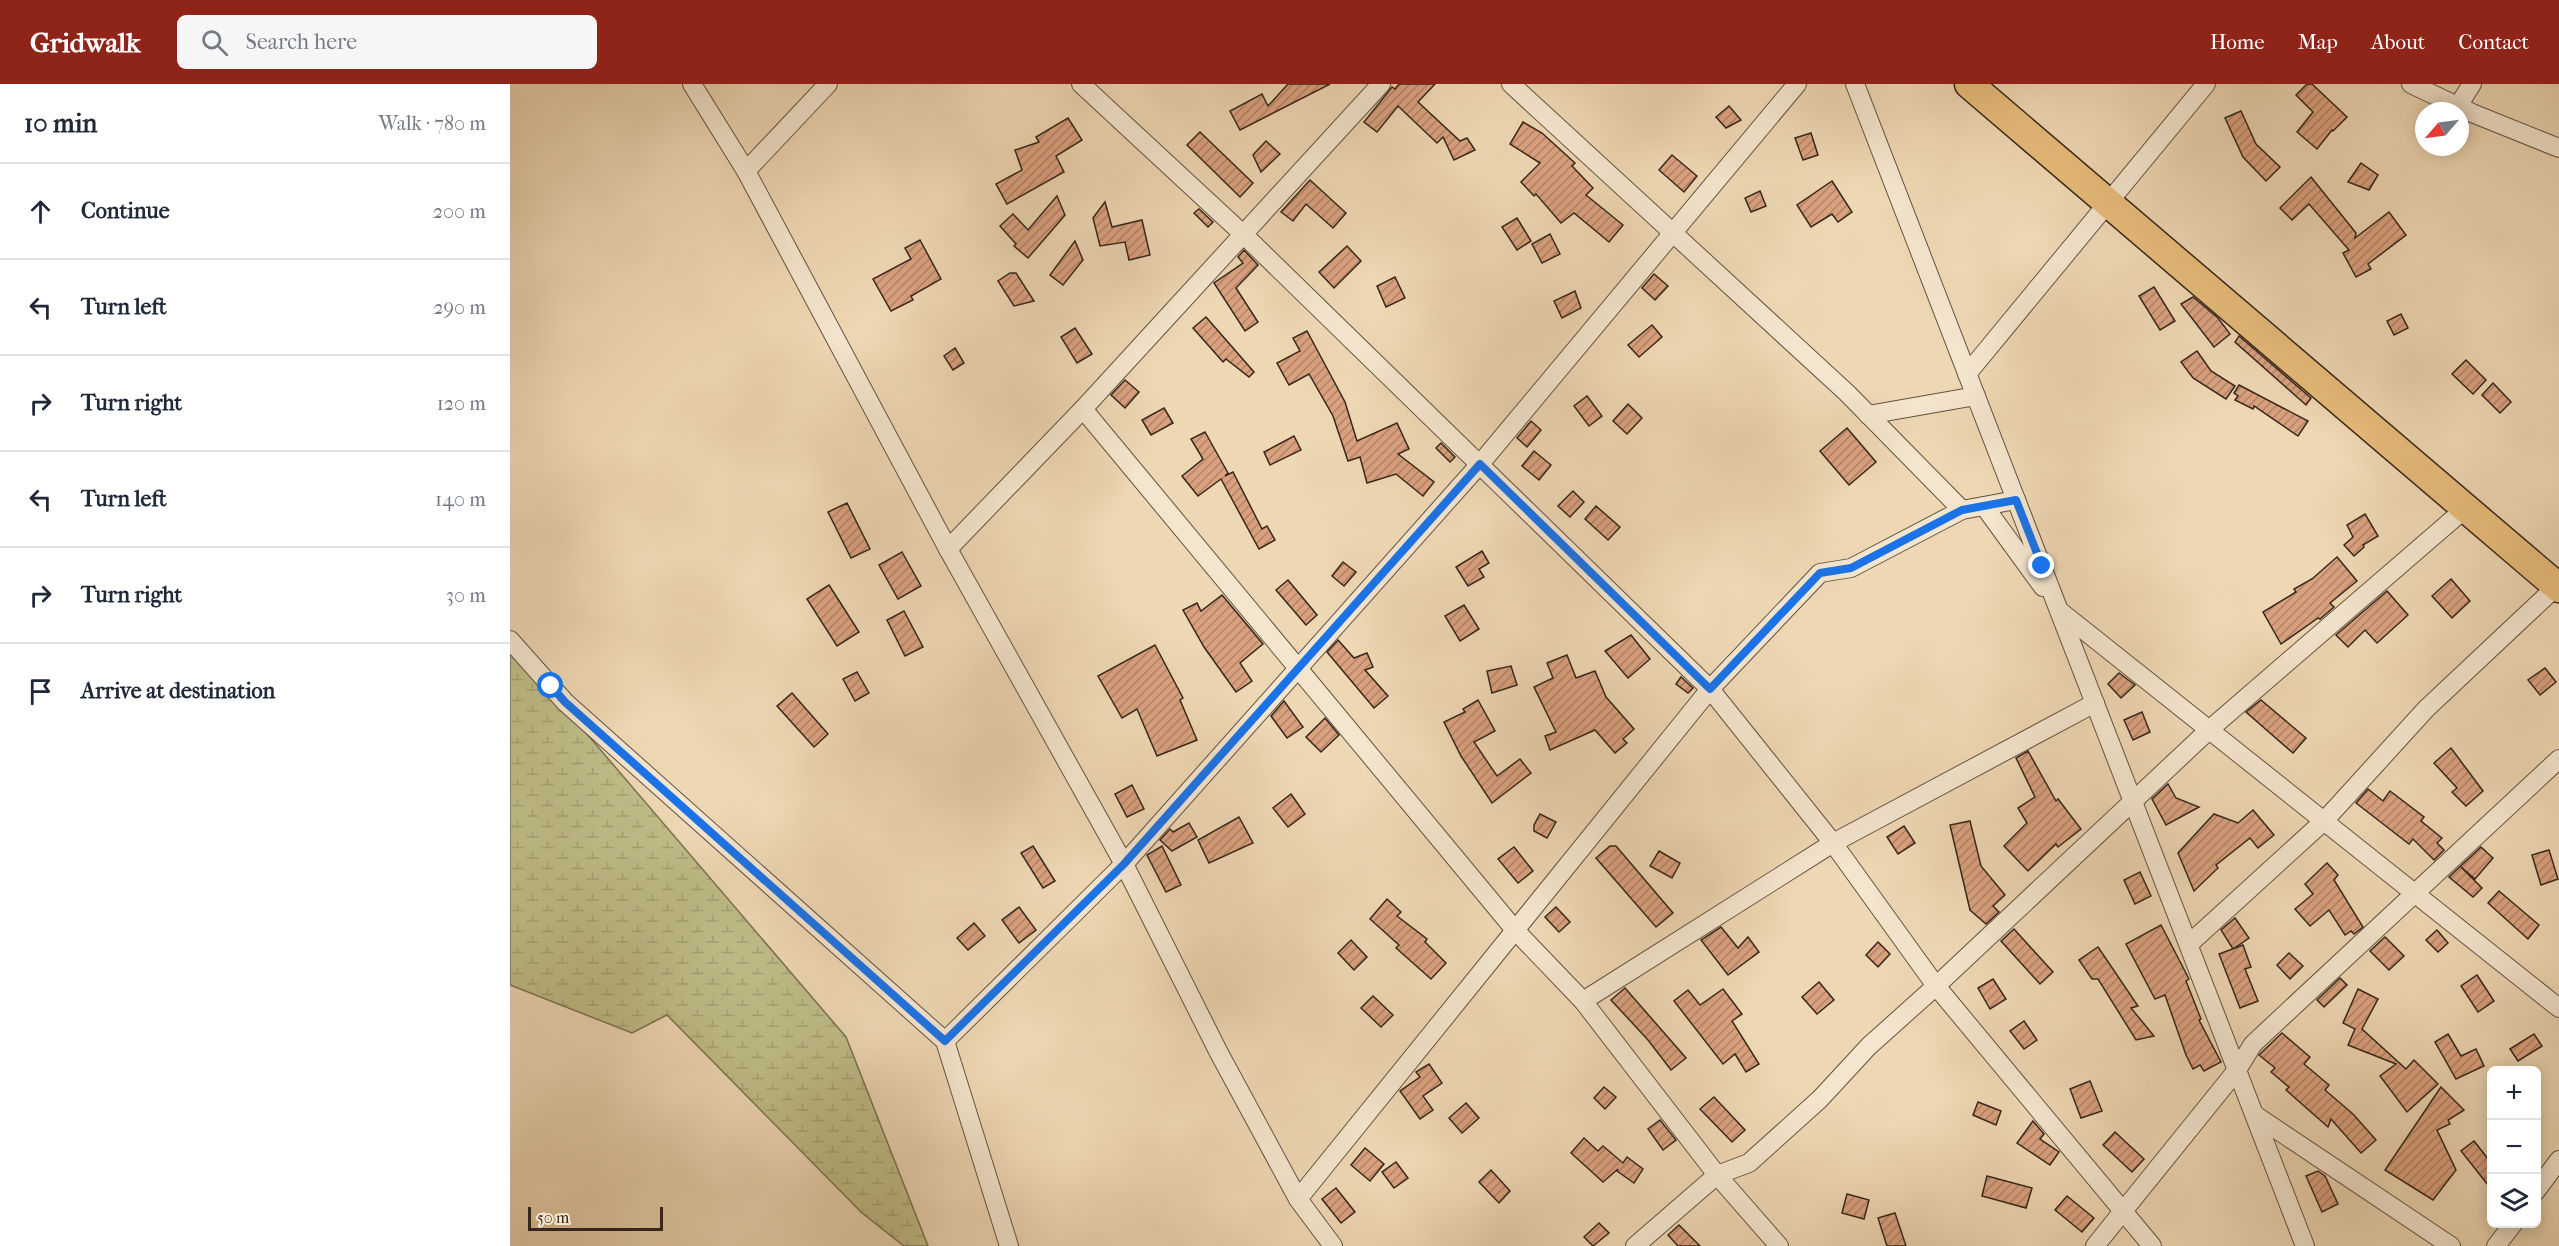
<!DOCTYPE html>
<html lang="en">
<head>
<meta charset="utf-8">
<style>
  :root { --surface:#fff; --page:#f6f6f7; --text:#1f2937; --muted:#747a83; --line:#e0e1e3; --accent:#8f2418 }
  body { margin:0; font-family:"IM FELL French Canon",serif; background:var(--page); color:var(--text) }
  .controls { position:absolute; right:18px; bottom:18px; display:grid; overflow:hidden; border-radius:9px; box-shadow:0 3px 15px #0003 }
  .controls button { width:54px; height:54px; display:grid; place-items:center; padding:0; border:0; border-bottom:2px solid var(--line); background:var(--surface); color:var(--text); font:30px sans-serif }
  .compass { position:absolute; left:1905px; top:18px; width:54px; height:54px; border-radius:50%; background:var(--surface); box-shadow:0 3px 15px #0003; rotate:242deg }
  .scale { position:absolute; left:18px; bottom:15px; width:135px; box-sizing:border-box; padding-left:6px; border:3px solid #36261b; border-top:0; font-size:16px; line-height:21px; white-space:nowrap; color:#36261b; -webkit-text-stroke:4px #f4e5ce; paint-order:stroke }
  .stop { position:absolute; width:18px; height:18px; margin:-14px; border:4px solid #1a73e8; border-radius:50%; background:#fff }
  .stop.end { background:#1a73e8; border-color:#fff; box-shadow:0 2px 6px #0008 }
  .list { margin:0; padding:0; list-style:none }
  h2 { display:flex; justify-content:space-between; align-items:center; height:78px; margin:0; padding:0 24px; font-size:26px }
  h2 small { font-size:20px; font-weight:400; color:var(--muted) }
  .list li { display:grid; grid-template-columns:39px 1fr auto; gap:18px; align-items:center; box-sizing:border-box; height:96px; padding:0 24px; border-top:2px solid var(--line) }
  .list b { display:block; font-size:22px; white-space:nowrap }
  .list em { font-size:20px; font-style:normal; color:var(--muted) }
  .icon { flex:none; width:33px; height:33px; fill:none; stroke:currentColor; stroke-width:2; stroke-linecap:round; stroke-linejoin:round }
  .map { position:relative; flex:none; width:2049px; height:1162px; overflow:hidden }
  header { display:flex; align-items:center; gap:36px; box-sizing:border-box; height:84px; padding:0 30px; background:var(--accent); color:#fff }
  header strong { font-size:28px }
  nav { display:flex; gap:33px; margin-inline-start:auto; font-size:21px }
  .search { width:420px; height:54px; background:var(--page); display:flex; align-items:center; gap:15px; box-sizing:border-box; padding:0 21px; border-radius:9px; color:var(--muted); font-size:22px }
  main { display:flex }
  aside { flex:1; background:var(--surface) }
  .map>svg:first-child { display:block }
  .wetland { fill:url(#wetland-marsh); stroke:#7a7252; stroke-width:1.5 }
  .building { fill:url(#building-hatch); stroke:#36261b; stroke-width:1.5 }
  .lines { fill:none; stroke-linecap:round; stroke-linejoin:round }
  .street-casing { stroke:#645241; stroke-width:20 }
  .primary-casing { stroke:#36261b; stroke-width:31 }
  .street { stroke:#f4e5ce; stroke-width:18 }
  .primary { stroke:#e7bc7a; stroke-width:28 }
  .route { stroke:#1a73e8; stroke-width:8 }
</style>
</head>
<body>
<header>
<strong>Gridwalk</strong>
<div class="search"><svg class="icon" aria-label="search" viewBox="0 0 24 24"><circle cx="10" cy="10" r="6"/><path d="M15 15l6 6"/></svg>Search here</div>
<nav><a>Home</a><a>Map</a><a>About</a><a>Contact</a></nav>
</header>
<main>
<aside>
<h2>10 min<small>Walk · 780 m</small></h2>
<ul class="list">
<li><svg class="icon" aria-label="ahead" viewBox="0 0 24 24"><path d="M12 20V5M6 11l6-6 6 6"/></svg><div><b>Continue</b></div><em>200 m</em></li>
<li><svg class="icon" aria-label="left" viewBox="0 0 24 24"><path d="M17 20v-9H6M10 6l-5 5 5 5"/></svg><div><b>Turn left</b></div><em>290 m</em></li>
<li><svg class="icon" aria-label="right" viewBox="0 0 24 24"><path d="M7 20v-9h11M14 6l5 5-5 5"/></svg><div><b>Turn right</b></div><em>120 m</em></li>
<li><svg class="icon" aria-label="left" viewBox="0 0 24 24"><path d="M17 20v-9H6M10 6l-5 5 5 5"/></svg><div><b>Turn left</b></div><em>140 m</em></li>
<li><svg class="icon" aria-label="right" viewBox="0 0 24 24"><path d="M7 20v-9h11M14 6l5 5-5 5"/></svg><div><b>Turn right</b></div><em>30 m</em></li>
<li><svg class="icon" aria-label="arrive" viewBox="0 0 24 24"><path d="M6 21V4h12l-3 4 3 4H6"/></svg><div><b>Arrive at destination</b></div></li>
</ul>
</aside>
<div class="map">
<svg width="2049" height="1162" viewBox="0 0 2049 1162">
  <defs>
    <pattern id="wetland-marsh" width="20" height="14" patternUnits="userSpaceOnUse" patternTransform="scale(1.5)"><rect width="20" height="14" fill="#bfbd88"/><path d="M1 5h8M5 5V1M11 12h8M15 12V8" fill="none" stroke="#a5a275"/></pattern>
    <pattern id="building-hatch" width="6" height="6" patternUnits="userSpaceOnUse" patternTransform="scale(1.5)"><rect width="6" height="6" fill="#daa17f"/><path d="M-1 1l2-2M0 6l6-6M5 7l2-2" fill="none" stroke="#b28367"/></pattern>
  </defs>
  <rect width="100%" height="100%" fill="#eed7b3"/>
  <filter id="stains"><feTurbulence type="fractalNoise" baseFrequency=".00333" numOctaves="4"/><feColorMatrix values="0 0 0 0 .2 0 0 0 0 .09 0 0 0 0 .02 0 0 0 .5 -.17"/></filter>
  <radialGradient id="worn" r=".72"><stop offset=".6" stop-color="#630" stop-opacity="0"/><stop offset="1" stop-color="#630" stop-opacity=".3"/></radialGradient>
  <path class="wetland" d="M0 560 336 953 418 1162H394L352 1129 157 931 122 949 0 901Z"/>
  <g class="building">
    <path d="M778 0H820L730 46 720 27 752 10 758 22Z"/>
    <path d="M889 0H925L908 18 950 57 957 54 965 66 944 76 933 53 927 59 888 22 867 48 854 38 882 3 885 5Z"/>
    <path d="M1797 0H1802L1837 33 1823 47 1822 46 1807 65 1787 48 1803 28 1786 11Z"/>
    <path d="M1219 22 1231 36 1216 44 1206 33Z"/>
    <path d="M1731 27 1746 60 1770 83 1756 97 1733 73 1715 34Z"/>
    <path d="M558 34 572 56 546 72 554 88 497 120 486 100 512 86 505 66 529 58 526 53Z"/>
    <path d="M1013 38 1032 49 1065 79 1062 82 1083 104 1076 111 1113 141 1099 158 1064 129 1051 139 1026 110 1024 112 1011 98 1030 79 1000 60Z"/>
    <path d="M690 48 743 99 730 113 677 61Z"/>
    <path d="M1301 49 1308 71 1293 76 1285 54Z"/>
    <path d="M756 57 770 70 751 88 743 71Z"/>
    <path d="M1162 71 1187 92 1174 108 1149 86Z"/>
    <path d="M1851 79 1868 91 1859 106 1838 98Z"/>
    <path d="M1801 93 1846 149 1845 154 1879 128 1896 151 1858 180 1861 185 1846 193 1833 169 1839 166 1799 120 1782 136 1770 124Z"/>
    <path d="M800 96 836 129 823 144 796 120 783 137 771 128Z"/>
    <path d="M1322 97 1342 128 1328 138 1322 130 1301 143 1287 121Z"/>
    <path d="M1250 107 1256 122 1241 128 1235 114Z"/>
    <path d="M547 112 555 131 518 174 504 162 506 160 490 142 503 130 518 146Z"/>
    <path d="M595 118 602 143 632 136 640 171 619 176 615 158 590 162 583 134Z"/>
    <path d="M689 125 703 138 698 143 684 129Z"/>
    <path d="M1007 134 1021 157 1007 166 992 143Z"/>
    <path d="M1040 150 1050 170 1032 179 1022 160Z"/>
    <path d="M410 156 431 195 401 212 403 216 381 227 363 195 401 175 395 164Z"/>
    <path d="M565 157 573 176 553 201 540 191Z"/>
    <path d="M837 162 851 177 824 204 809 188Z"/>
    <path d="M734 166 748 181 726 204 748 238 735 247 704 199 733 179 728 173Z"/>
    <path d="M500 189H506L524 217 504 222 488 197Z"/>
    <path d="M1144 190 1158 202 1145 216 1132 204Z"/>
    <path d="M885 193 895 214 876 223 867 202Z"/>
    <path d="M1644 203 1665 237 1650 246 1629 212Z"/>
    <path d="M1065 207 1071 224 1052 234 1044 217Z"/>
    <path d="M1683 213 1708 234 1720 250 1704 263 1671 220Z"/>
    <path d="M1891 230 1898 244 1884 251 1877 237Z"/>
    <path d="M696 233 744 288 739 293 716 275 713 278 683 244Z"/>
    <path d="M1142 241 1152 253 1129 273 1118 261Z"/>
    <path d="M565 244 582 270 567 279 551 253Z"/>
    <path d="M797 247 835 318 847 357 887 339 899 365 888 370 924 398 913 412 886 390 857 399 850 373 838 377 823 332 799 290 779 301 767 279 790 267 783 254Z"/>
    <path d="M1729 252 1801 314 1796 321 1725 258Z"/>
    <path d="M445 264 454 279 443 286 434 272Z"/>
    <path d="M1687 267 1701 287 1725 302 1716 315 1683 294 1671 278Z"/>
    <path d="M1956 276 1976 296 1963 310 1942 290Z"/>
    <path d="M615 296 629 308 615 324 601 311Z"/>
    <path d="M1983 299 2001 318 1990 329 1972 311Z"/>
    <path d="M1729 301 1798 337 1788 352 1744 322 1743 325 1725 316 1728 312 1724 309Z"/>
    <path d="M1077 312 1092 332 1079 342 1064 322Z"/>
    <path d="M1118 320 1132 334 1117 350 1103 337Z"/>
    <path d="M654 324 663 339 641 351 632 336Z"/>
    <path d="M1021 337 1031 346 1017 363 1007 354Z"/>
    <path d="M1337 344 1366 378 1339 401 1310 367Z"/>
    <path d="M695 348 718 389 715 392 723 388 752 445 757 442 765 456 749 465 711 395 688 412 672 392 693 375 681 355Z"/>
    <path d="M784 352 791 366 760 381 754 368Z"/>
    <path d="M931 359 945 373 940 378 926 364Z"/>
    <path d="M1024 367 1041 381 1029 396 1012 382Z"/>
    <path d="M1063 407 1074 418 1060 433 1048 422Z"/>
    <path d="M337 419 360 465 341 474 318 428Z"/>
    <path d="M1086 422 1110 443 1098 456 1075 435Z"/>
    <path d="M1855 430 1868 452 1853 461 1854 463 1844 472 1834 461 1843 453 1837 441Z"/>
    <path d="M972 467 979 479 969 485 974 493 958 502 946 483Z"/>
    <path d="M392 468 411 502 388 515 369 481Z"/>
    <path d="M1827 473 1847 497 1820 519 1824 523 1810 535 1808 534 1771 560 1753 528 1786 508 1784 505 1802 495Z"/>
    <path d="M833 478 846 488 834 502 822 492Z"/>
    <path d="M1941 495 1960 517 1942 534 1922 512Z"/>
    <path d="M778 496 807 531 796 541 766 506Z"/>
    <path d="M319 501 349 548 327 562 297 515Z"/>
    <path d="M1877 507 1898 531 1867 559 1855 546 1838 563 1826 551Z"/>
    <path d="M712 511 753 560 730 579 742 597 726 608 694 563 673 526 687 519 691 527Z"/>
    <path d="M954 521 969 545 950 557 935 532Z"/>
    <path d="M394 527 413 563 395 572 377 536Z"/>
    <path d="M1121 551 1140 575 1118 594 1095 567Z"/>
    <path d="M828 556 844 574 857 569 863 583 855 586 878 612 864 624 817 568Z"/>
    <path d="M645 561 673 614 670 616 687 656 647 672 627 625 612 634 588 592Z"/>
    <path d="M1057 571 1066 594 1085 587 1096 613 1124 645 1113 655 1117 659 1105 669 1085 646 1040 666 1035 652 1046 648 1024 603 1043 594 1037 579Z"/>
    <path d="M1001 582 1007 601 982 609 977 587Z"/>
    <path d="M2035 584 2046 598 2030 611 2018 596Z"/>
    <path d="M347 588 359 609 345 617 333 595Z"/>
    <path d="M1609 589 1625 601 1611 614 1598 600Z"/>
    <path d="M1171 593 1183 604 1178 609 1166 600Z"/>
    <path d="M282 609 318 650 304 663 267 622Z"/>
    <path d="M968 616 985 647 964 658 987 692 1010 675 1021 689 982 719 951 672 934 638 955 628 953 625Z"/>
    <path d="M1751 616 1796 654 1783 669 1736 628Z"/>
    <path d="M774 617 793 643 777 654 761 632Z"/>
    <path d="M1632 628 1640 648 1623 656 1614 636Z"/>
    <path d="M815 634 829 651 811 668 796 653Z"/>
    <path d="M1941 664 1973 707 1956 722 1942 708 1947 704 1924 679Z"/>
    <path d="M1518 667 1546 717 1548 715 1571 745 1548 763 1546 760 1518 787 1494 762 1517 739 1508 724 1525 713 1506 674Z"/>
    <path d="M1658 700 1666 714 1689 723 1656 741 1642 715Z"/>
    <path d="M622 701 634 725 617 733 605 710Z"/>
    <path d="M1858 705 1873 717 1880 707 1914 733 1911 737 1932 754 1927 759 1934 766 1924 776 1903 755 1899 760 1846 719Z"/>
    <path d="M781 710 795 730 778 743 763 724Z"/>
    <path d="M1743 726 1764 751 1748 764 1740 754 1706 781 1708 784 1684 807 1668 769 1704 730 1728 739Z"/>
    <path d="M1030 730 1046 738 1037 754 1024 747V741Z"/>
    <path d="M729 733 743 759 699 779 688 756Z"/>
    <path d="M1460 737 1471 782 1495 811 1483 822 1489 828 1476 840 1460 826 1440 741Z"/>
    <path d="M679 739 687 753 662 767 650 756 660 745 663 748Z"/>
    <path d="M1394 742 1405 759 1388 770 1377 753Z"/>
    <path d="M523 762 545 797 533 804 511 769Z"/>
    <path d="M652 762 671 801 656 808 637 771Z"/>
    <path d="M1100 762H1106L1163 829 1146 843 1086 774Z"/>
    <path d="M1004 763 1023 787 1008 799 988 775Z"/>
    <path d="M1971 763 1983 774 1965 795 1951 783 1972 804 1963 813 1939 793Z"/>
    <path d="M2039 766 2048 795 2031 801 2022 771Z"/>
    <path d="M1149 767 1170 779 1162 794 1140 782Z"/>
    <path d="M1817 779 1828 791 1824 796 1853 843 1844 850 1841 847 1835 851 1819 826 1800 842 1785 825 1803 810 1795 800Z"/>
    <path d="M1630 788 1641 812 1625 820 1614 796Z"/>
    <path d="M1989 807 2029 841 2018 855 1978 819Z"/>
    <path d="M877 815 891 828 887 832 917 855 915 858 936 879 921 895 886 864 889 861 860 835Z"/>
    <path d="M509 823 526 846 509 859 492 836Z"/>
    <path d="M1046 823 1060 838 1049 848 1035 833Z"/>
    <path d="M1725 834 1739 854 1723 865 1711 846Z"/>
    <path d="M464 839 475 852 458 866 447 854Z"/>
    <path d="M1651 841 1679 895 1676 897 1691 935 1689 936 1711 978 1694 987 1690 981 1683 985 1676 971 1655 911 1645 915 1616 860Z"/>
    <path d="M1211 843 1228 864 1238 853 1249 868 1218 891 1191 856Z"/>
    <path d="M1504 845 1543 888 1530 900 1491 857Z"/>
    <path d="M1927 846 1938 859 1928 868 1916 856Z"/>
    <path d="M1875 853 1894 872 1879 886 1860 867Z"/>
    <path d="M841 856 857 873 844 886 828 869Z"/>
    <path d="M1368 858 1380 870 1368 883 1356 871Z"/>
    <path d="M1733 861 1741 883 1735 885 1748 917 1730 924 1709 870Z"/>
    <path d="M1588 863 1628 922 1621 924 1644 952 1626 956 1588 895H1582L1569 876Z"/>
    <path d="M1779 869 1793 882 1780 895 1767 881Z"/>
    <path d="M1967 891 1984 917 1968 928 1951 902Z"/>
    <path d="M1830 894 1837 901 1814 923 1807 916Z"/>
    <path d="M1483 895 1496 915 1480 925 1468 904Z"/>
    <path d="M1309 898 1324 916 1307 930 1292 913Z"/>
    <path d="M1115 904 1176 974 1161 986 1138 956 1101 916Z"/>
    <path d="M1213 905 1232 930 1222 937 1249 980 1236 988 1225 970 1213 980 1164 917 1178 906 1190 921Z"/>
    <path d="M1848 905 1868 915 1852 945 1896 985 1904 976 1928 1000 1897 1028 1870 992 1886 980 1838 961 1845 945 1833 939Z"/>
    <path d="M863 912 883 931 871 943 851 924Z"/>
    <path d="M1514 937 1527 956 1514 965 1500 947Z"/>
    <path d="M1772 949 1800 973 1794 980 1819 1001 1815 1006 1843 1030 1866 1056 1851 1069 1821 1035 1818 1043 1776 1006 1779 1003 1761 988 1765 984 1749 971Z"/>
    <path d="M1938 950 1951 972 1966 965 1974 982 1946 995 1925 958Z"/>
    <path d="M2024 950 2032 962 2008 977 2000 965Z"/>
    <path d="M919 980 932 999 913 1012 923 1026 910 1035 890 1007 910 993 906 988Z"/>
    <path d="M1580 997 1592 1027 1571 1034 1560 1005Z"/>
    <path d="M1094 1003 1106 1013 1095 1025 1084 1014Z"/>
    <path d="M1931 1003 1954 1026 1938 1036 1940 1040 1927 1046 1946 1086 1923 1116 1875 1086Z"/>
    <path d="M1204 1013 1235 1046 1222 1058 1190 1025Z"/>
    <path d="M1468 1018 1491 1027 1486 1041 1463 1031Z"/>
    <path d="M956 1019 969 1034 952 1049 939 1034Z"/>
    <path d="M1150 1036 1166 1056 1153 1066 1138 1045Z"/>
    <path d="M1523 1037 1534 1050 1530 1055 1549 1068 1540 1081 1507 1059Z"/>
    <path d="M1605 1048 1634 1075 1622 1088 1593 1061Z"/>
    <path d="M1074 1054 1088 1067 1093 1062 1113 1079 1117 1073 1133 1085 1124 1099 1107 1087 1108 1085 1093 1098 1061 1069Z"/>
    <path d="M1964 1057 1982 1080V1106L1951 1067Z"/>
    <path d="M855 1064 874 1080 860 1097 841 1081Z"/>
    <path d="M886 1078 898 1094 884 1104 872 1088Z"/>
    <path d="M981 1086 1000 1107 989 1119 969 1098Z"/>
    <path d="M1808 1087 1815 1092 1828 1120 1812 1128 1796 1092Z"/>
    <path d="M1477 1092 1522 1104 1516 1124 1472 1112Z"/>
    <path d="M826 1104 845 1128 831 1139 812 1115Z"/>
    <path d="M1337 1110 1359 1116 1354 1135 1332 1129Z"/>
    <path d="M1557 1112 1584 1134 1572 1148 1545 1126Z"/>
    <path d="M1385 1129 1396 1162H1377L1368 1134Z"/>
    <path d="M1089 1139 1099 1149 1083 1162 1074 1153Z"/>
    <path d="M1169 1141 1190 1162H1168L1158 1151Z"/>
  </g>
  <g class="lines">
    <g class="street-casing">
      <g id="street">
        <path d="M182 0 236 87 438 465 614 780 709 969 788 1115 823 1162"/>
        <path d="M571 0 734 151 1200 605 1323 759 1426 902 1642 1162"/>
        <path d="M1001 0 1337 309 1452 426"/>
        <path d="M1345 0 1795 1162"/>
        <path d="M1901 0 1962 29 2049 64"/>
        <path d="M1948 22 1962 0"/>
        <path d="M236 87 318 0"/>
        <path d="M1457 290 1696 0"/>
        <path d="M573 325 1005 846 1073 917 1207 1091 1269 1162"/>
        <path d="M1358 331 1466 312"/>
        <path d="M1474 422 1533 503"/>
        <path d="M438 465 573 325 871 0"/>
        <path d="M1551 528 2049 924"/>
        <path d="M0 556 55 618 435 957 499 1162"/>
        <path d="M1679 860 1815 736 1916 625 2049 500"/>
        <path d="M1073 917 1323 759 1585 619"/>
        <path d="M435 957 614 780 970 380 1287 0"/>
        <path d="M1745 1031 1941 1162"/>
        <path d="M2026 1107 2049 1076"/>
        <path d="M788 1115 1200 605 1310 489 1341 484 1452 426 1506 416"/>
        <path d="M1125 1162 1207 1091 1239 1079 1310 1015 1359 962 1426 902 1700 645 1956 424"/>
        <path d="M1585 1162 1727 986 1743 960 2049 675"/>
        <path d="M1986 1162 2003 1140"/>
      </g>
    </g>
    <g class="primary-casing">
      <path id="primary" d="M1459 0 2049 504"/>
    </g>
    <use href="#street" class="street"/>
    <use href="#primary" class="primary"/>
  </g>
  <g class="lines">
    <path class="route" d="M41 602 55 618 435 957 614 780 970 380 1200 605 1310 489 1341 484 1452 426 1506 416 1532 482"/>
  </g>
  <rect width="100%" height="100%" filter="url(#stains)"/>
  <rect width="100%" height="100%" fill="url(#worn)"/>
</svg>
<div class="controls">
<button>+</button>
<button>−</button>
<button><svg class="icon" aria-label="layers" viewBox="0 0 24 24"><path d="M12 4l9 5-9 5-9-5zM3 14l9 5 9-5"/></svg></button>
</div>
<svg class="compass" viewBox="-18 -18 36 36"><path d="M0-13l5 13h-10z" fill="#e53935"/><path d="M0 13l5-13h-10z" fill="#747a83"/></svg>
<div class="scale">50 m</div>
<div class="stop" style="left:41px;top:602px"></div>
<div class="stop end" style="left:1532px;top:482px"></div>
</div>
</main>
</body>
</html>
